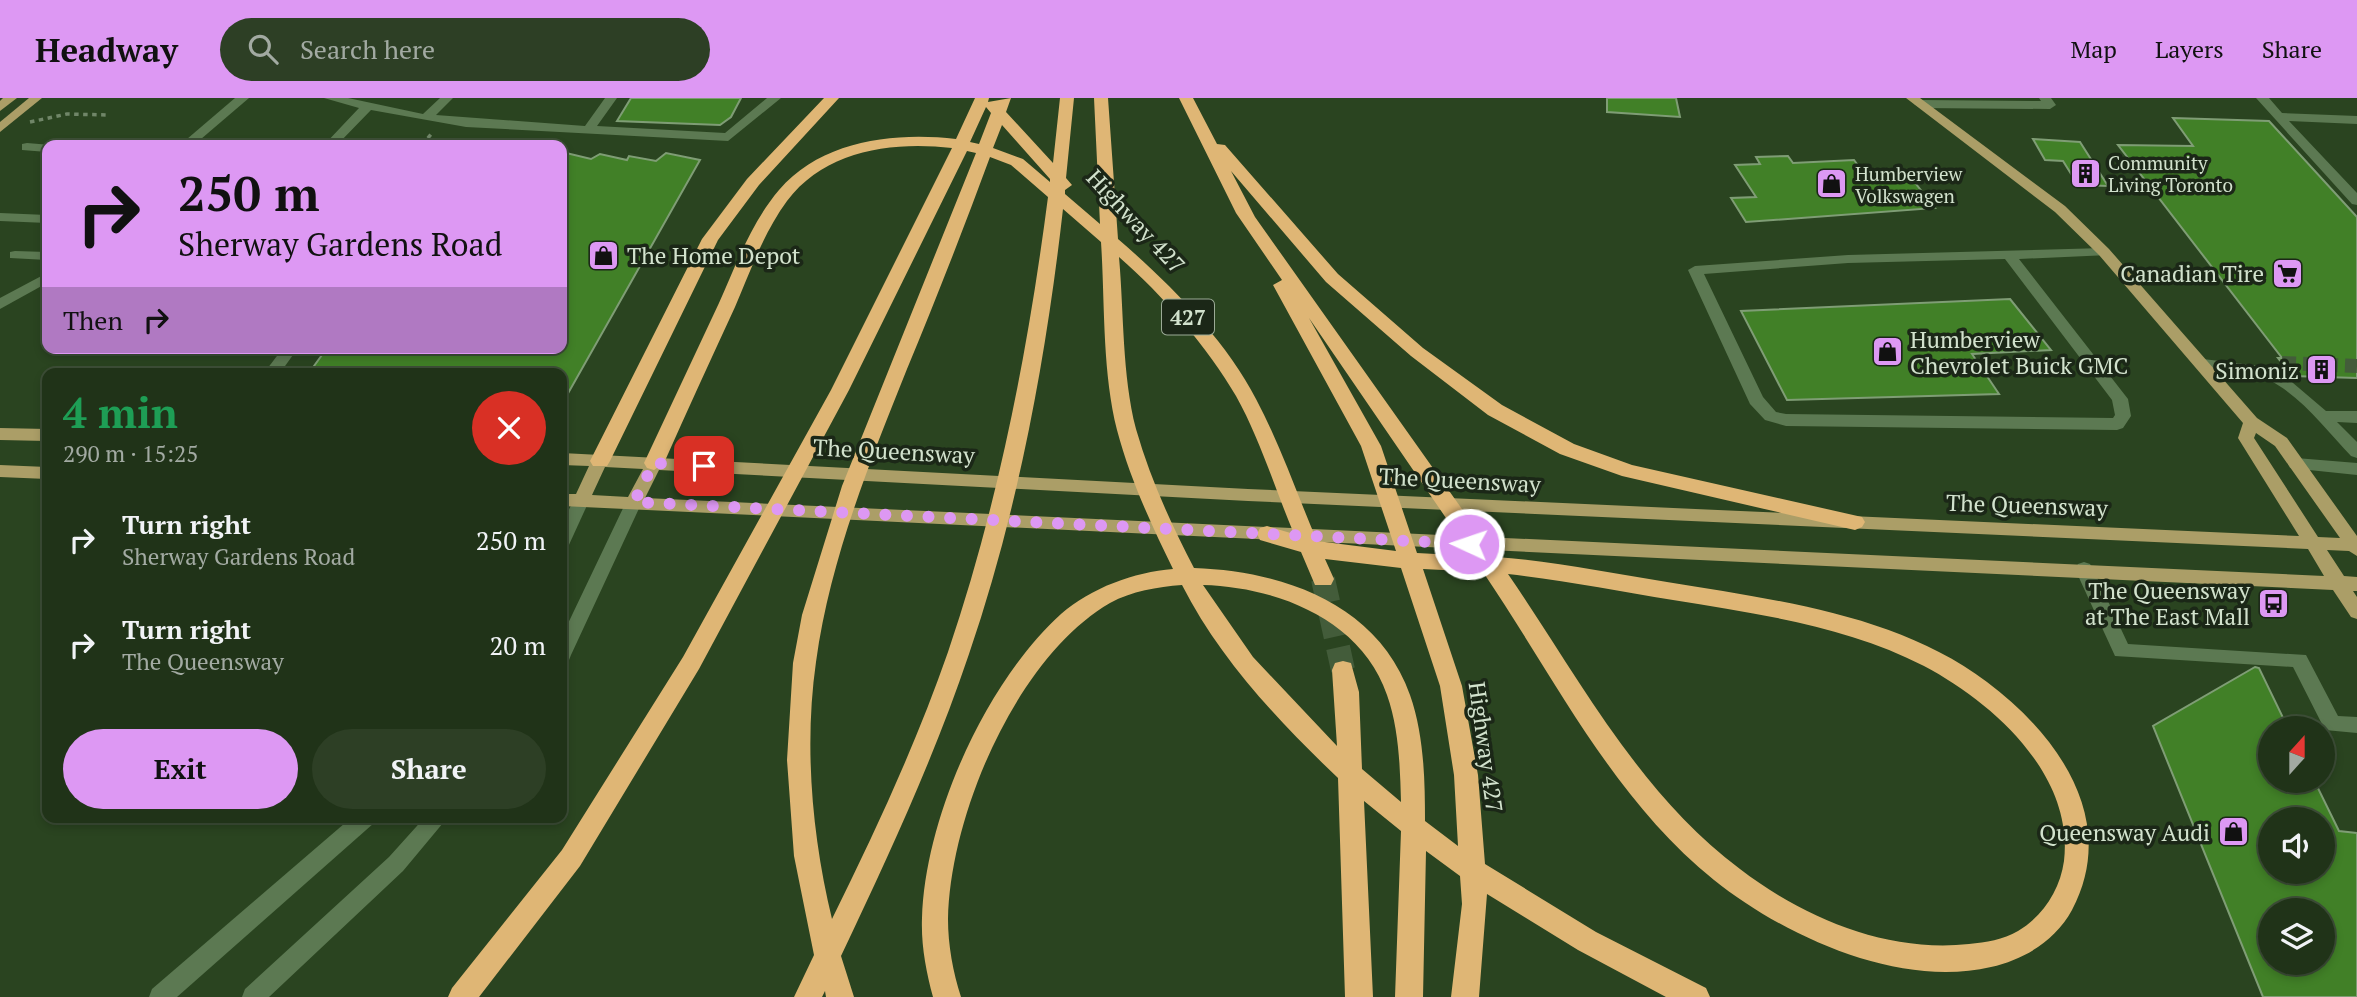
<!DOCTYPE html>
<meta charset="utf-8">
<style>
body{margin:0;font-family:"PT Serif",serif;background:#2d3f25;color:#f1f3f6;height:100vh;display:flex;flex-direction:column;font-size:26px;white-space:nowrap}
*{box-sizing:border-box;margin:0}
p{font-size:23px;color:#a2aaa2}
.icon{flex:none;width:38px;height:38px;fill:none;stroke:currentColor;stroke-width:2;stroke-linecap:round;stroke-linejoin:round}
.map{position:relative;flex:1;overflow:hidden}
.side{position:absolute;left:42px;top:270px;width:525px;height:455px;display:flex;flex-direction:column;background:#203318;border-radius:14px;box-shadow:0 4px 10px #0003,0 0 0 2px #3d4e37}
.side>*{flex:none}
.hud{position:absolute;left:42px;top:42px;width:525px;height:214px;border-radius:14px;box-shadow:0 4px 10px #0003,0 0 0 2px #3d4e37;background:#dd98f3;color:#111;overflow:hidden}
.needle{width:46px;rotate:21deg}
.tools{position:absolute;left:2258px;top:618px;display:grid;gap:14px}
.tools a{display:grid;place-items:center;width:77px;height:77px;border-radius:50%;background:#203318;box-shadow:0 4px 10px #0003,0 0 0 2px #3d4e37;font-size:35px}
.pin{position:absolute;display:grid;place-items:center;width:60px;height:60px;color:#fff;margin:-30px;border-radius:14px;box-shadow:0 4px 10px #0006}
.me{position:absolute;width:77px;margin:-38px;rotate:273deg;stroke-linejoin:round;filter:drop-shadow(0 0 5px #0008)}
.turn{display:flex;align-items:center;gap:24px;height:147px;padding:0 21px;font-size:32px}
.turn .icon{width:91px;height:91px;stroke-width:2.5}
.turn b{display:block;font-size:49px;line-height:60px}
.then{display:flex;align-items:center;height:66px;padding:0 21px;background:#0003;gap:14px;font-size:26px}
.round{display:grid;place-items:center;flex:none;width:74px;height:74px;border-radius:37px;background:#2d3f25}
.summary{display:flex;align-items:center;justify-content:space-between;height:119px;padding:0 21px}
h1{font-size:42px;font-weight:700;line-height:52px;color:#1e9e55}
.cta{display:flex;gap:14px;margin-top:auto;padding:14px 21px}
.cta a{flex:1;height:80px;border-radius:42px;background:#dd98f3;color:#111;font-size:28px;font-weight:700;line-height:80px;text-align:center}
.cta a+a{background:#2d3f25;color:#f1f3f6}
ul{padding:0;list-style:none}
li{display:flex;align-items:center;gap:21px;height:105px;padding:0 21px}
li div{flex:1}
li b{display:block;font-size:26px}
li em{font-style:normal}
header{display:flex;align-items:center;gap:42px;box-sizing:border-box;height:98px;padding:0 35px;background:#dd98f3;color:#111}
header strong{font-size:33px}
nav{display:flex;gap:38px;margin-inline-start:auto;font-size:24px}
.search{width:490px;height:63px;background:#2d3f25;display:flex;align-items:center;gap:18px;box-sizing:border-box;padding:0 24px;border-radius:38px;color:#a2aaa2;font-size:26px}
.map>svg:first-child{display:block}
.building{fill:#418027;stroke:#7f9d75;stroke-width:2;fill-rule:evenodd}
.lines{fill:none;stroke-linecap:round;stroke-linejoin:round}
.minor-tunnel{stroke:#435c3a;stroke-width:14;stroke-dasharray:14 7;stroke-linecap:butt}
.highway-tunnel{stroke:#435c3a;stroke-width:24;stroke-dasharray:24 11;stroke-linecap:butt}
.path{stroke:#708668;stroke-width:3.5;stroke-dasharray:4.5 4.5;stroke-linecap:butt}
.minor{fill:#5c7952;fill-rule:evenodd}
.major{fill:#ab9e67;fill-rule:evenodd}
.highway{fill:#dfb675;fill-rule:evenodd}
.route{stroke:#dd98f3;stroke-width:12;stroke-dasharray:0 21.6}
.labels{text-anchor:middle;dominant-baseline:central;stroke-width:7;stroke-linejoin:round;paint-order:stroke}
.far-poi-label{font-size:19px;fill:#d2e2cd;stroke:#1b2717;text-anchor:start}
.shield{fill:#1b2717;stroke:#9baa96;stroke-width:2}
.shield-label{font-size:21px;font-weight:bold;fill:#d2e2cd}
.street-label{font-size:23px;fill:#d2e2cd;stroke:#1b2717}
.poi-label{font-size:23px;fill:#d2e2cd;stroke:#1b2717;text-anchor:end}
</style>
<header>
<strong>Headway</strong>
<div class="search"><svg class="icon" aria-label="search" viewBox="0 0 24 24"><circle cx="10" cy="10" r="6"/><path d="M15 15l6 6"/></svg>Search here</div>
<nav><a>Map</a><a>Layers</a><a>Share</a></nav>
</header>
<div class="map">
<svg width="2357" height="899" viewBox="0 0 2357 899">
<rect width="100%" height="100%" fill="#2a4420"/>
<g class="building">
<polygon points="631,0 741,0 731,19 720,27 617,23"/>
<polygon points="1607,0 1676,0 1680,19 1607,14"/>
<polygon points="2173,20 2269,23 2357,119 2357,280 2292,278 2278,260 2282,260 2118,47 2193,48"/>
<polygon points="2033,41 2080,44 2108,88 2078,87 2063,63 2045,62"/>
<polygon points="562,54 591,61 600,56 627,62 629,58 656,63 666,55 700,62 562,306 562,275 309,275 327,250 562,250"/>
<polygon points="1788,58 1793,65 1854,62 1862,73 1904,71 1935,110 1746,124 1731,100 1756,99 1735,67 1760,66 1756,59"/>
<polygon points="2010,201 2051,252 1972,256 1999,296 1787,302 1741,213"/>
<path d="M 2255,569 L 2259,570 L 2288,630 L 2270,630 L 2270,682 L 2314,682 L 2339,733 L 2357,735 L 2357,899 L 2263,899 L 2153,628 ZM 2270,721 L 2322,721 L 2322,774 L 2270,774 ZM 2270,812 L 2322,812 L 2322,864 L 2270,864 Z"/>
</g>
<g class="lines">
<polyline class="minor-tunnel" points="2282,265 2357,268"/>
<polyline class="highway-tunnel" points="1323,481 1343,572"/>
<g class="path">
<polyline points="30,24 67,16 108,17"/>
<polyline points="422,47 433,34"/>
</g>
<g class="minor">
<polygon points="235,0 249,0 194,47 180,47"/>
<polygon points="324,0 348,0 423,16 440,0 453,0 436,17 585,28 605,0 617,0 597,28 725,35 767,0 781,0 728,43 466,29 371,12 337,47 324,47 359,10"/>
<polygon points="2039,0 2051,0 2056,7 2050,11 1920,10 1914,6 1920,2 2041,3"/>
<polygon points="2256,0 2269,0 2282,15 2357,18 2357,26 2289,23 2357,95 2357,107 2352,106"/>
<polygon points="27,45 51,47 47,47 47,54 22,52 22,46"/>
<polygon points="0,115 47,117 47,125 0,123"/>
<path d="M 2104,150 L 2109,151 L 2109,157 L 2019,161 L 2128,301 L 2131,318 L 2123,330 L 2117,332 L 1786,328 L 1765,322 L 1750,306 L 1688,172 L 1695,168 L 1848,157 ZM 2005,161 L 2112,302 L 2115,317 L 2113,320 L 1786,316 L 1776,314 L 1763,299 L 1704,176 L 1848,165 Z"/>
<polygon points="15,153 47,154 47,162 10,160 10,154"/>
<polygon points="47,175 47,185 0,211 0,200"/>
<polygon points="283,250 298,250 280,275 264,275"/>
<path d="M 2203,261 L 2262,268 L 2286,279 L 2326,313 L 2357,313 L 2357,325 L 2337,324 L 2357,344 L 2357,360 L 2351,358 C 2324,330 2292,285 2252,276 C 2234,271 2215,274 2198,270 L 2195,266 L 2198,262 Z"/>
<polygon points="2296,360 2357,365 2357,377 2290,370 2288,366"/>
<polygon points="581,397 589,403 568,449 562,450 562,426 575,399"/>
<polygon points="634,398 642,404 571,557 569,562 562,564 562,538 626,404"/>
<polygon points="2084,464 2090,466 2093,471 2128,546 2306,557 2338,618 2357,619 2357,635 2325,632 2293,569 2115,558 2075,471 2078,466"/>
<polygon points="352,719 377,719 374,725 177,899 149,899 152,891"/>
<polygon points="425,719 448,719 403,773 269,899 242,899 245,891 389,759"/>
</g>
<g class="major">
<polygon points="3,0 17,0 0,13 0,3"/>
<polygon points="29,0 42,0 0,34 0,24"/>
<path d="M 1906,0 L 1920,0 L 2065,108 L 2109,151 L 2257,320 L 2287,340 L 2357,438 L 2357,458 L 2349,453 L 2327,452 L 2344,478 L 2357,479 L 2357,493 L 2353,493 L 2357,499 L 2357,521 L 2351,519 L 2333,492 L 562,408 L 562,396 L 576,396 L 589,368 L 562,367 L 562,355 L 1248,391 L 2299,438 L 2238,340 L 2243,325 L 2099,157 L 2055,114 ZM 2256,335 L 2275,348 L 2340,440 L 2318,439 L 2254,340 ZM 605,369 L 643,371 L 628,399 L 592,397 ZM 659,372 L 1248,403 L 2308,451 L 2324,478 L 645,400 Z"/>
<polygon points="0,330 47,331 47,343 0,342"/>
<polygon points="0,367 47,369 47,381 0,379"/>
</g>
<g class="highway">
<polygon points="824,0 839,0 759,87 718,142 610,363 607,368 593,368 590,363 702,141 747,81"/>
<path d="M 975,0 L 989,0 L 988,4 L 1011,0 L 1006,14 L 1053,65 L 1060,0 L 1074,0 L 1066,80 L 1072,87 L 1065,92 L 1065,96 L 1100,126 L 1094,0 L 1108,0 L 1118,141 C 1167,183 1226,242 1256,301 C 1280,346 1297,396 1317,443 L 1396,453 L 1361,348 L 1273,187 L 1282,182 L 1236,115 L 1179,0 L 1193,0 L 1217,46 L 1225,47 L 1338,176 L 1423,250 L 1502,307 L 1574,346 L 1632,367 L 1862,419 L 1865,424 L 1862,429 L 1855,432 L 1622,378 L 1560,356 L 1488,317 L 1411,258 L 1326,184 L 1231,73 L 1255,119 L 1496,459 C 1553,463 1610,475 1667,484 C 1775,502 1897,516 1987,584 C 2059,638 2119,723 2072,812 C 2055,843 2025,861 1991,869 C 1899,891 1784,838 1714,782 C 1613,701 1555,580 1483,474 L 1423,471 L 1462,588 L 1478,677 L 1485,766 L 1596,834 L 1706,890 L 1710,899 L 1666,899 L 1578,852 L 1487,796 L 1479,899 L 1451,899 L 1462,806 L 1460,778 L 1426,753 L 1423,899 L 1395,899 L 1401,733 L 1364,703 L 1373,899 L 1345,899 L 1338,680 C 1279,624 1219,560 1182,487 C 1157,489 1132,493 1110,505 C 1017,559 950,716 948,821 C 948,847 953,874 961,899 L 933,899 C 926,873 921,847 922,820 C 925,719 986,584 1061,516 C 1091,490 1134,474 1173,471 C 1151,426 1130,381 1117,332 C 1102,272 1105,205 1101,144 L 1063,111 C 1046,261 1018,413 969,556 C 934,660 888,759 841,858 L 854,899 L 826,899 L 825,893 L 822,899 L 794,899 L 814,857 L 794,758 L 787,662 L 793,565 L 802,517 L 842,388 L 976,55 L 967,53 L 849,292 L 699,571 L 580,768 L 479,899 L 448,899 L 452,890 L 562,752 L 683,559 L 831,292 L 952,50 C 893,43 825,52 787,103 C 764,134 750,174 735,209 C 711,261 687,313 664,365 L 654,372 L 647,370 L 644,365 C 669,312 694,258 719,205 C 736,167 751,125 779,92 C 822,42 895,34 956,41 ZM 986,9 L 991,15 L 979,46 L 970,44 ZM 1002,27 L 1050,81 L 1050,84 L 1023,61 L 993,50 ZM 990,59 L 1011,67 L 1048,99 C 1028,253 998,407 948,554 C 916,646 875,734 832,821 C 812,738 804,648 816,564 C 830,462 869,366 907,271 C 936,201 964,130 990,59 ZM 1119,159 C 1162,196 1208,250 1236,298 C 1260,341 1275,391 1294,436 L 1267,428 L 1260,430 L 1257,436 L 1260,442 L 1301,454 L 1315,487 L 1331,487 L 1334,481 L 1325,461 L 1401,470 L 1440,588 L 1454,677 L 1458,748 L 1425,723 C 1425,681 1424,637 1410,597 C 1378,506 1283,473 1194,470 C 1171,426 1150,380 1136,331 C 1122,276 1124,216 1119,159 ZM 1309,220 L 1472,458 L 1417,455 L 1381,348 ZM 1508,476 C 1563,482 1618,493 1673,502 C 1758,516 1847,528 1924,568 C 1994,605 2074,677 2064,763 C 2060,792 2043,818 2018,833 C 2003,842 1986,844 1969,846 C 1887,855 1804,820 1740,771 C 1638,695 1579,579 1508,476 ZM 1203,487 C 1276,489 1361,521 1387,597 C 1399,631 1400,668 1401,704 L 1362,671 L 1359,594 L 1351,565 L 1343,563 L 1335,565 L 1332,572 L 1337,648 L 1253,559 Z"/>
</g>
</g>
<g class="lines">
<polyline class="route" points="704,368 654,365 634,404 1469,446"/>
</g>
<defs>
<symbol id="building-square" viewBox="-11 -11 22 22"><rect x="-9" y="-9" width="18" height="18" rx="4" fill="#dd98f3" stroke="#1b2717"/><path d="M-4-6H4V6H1V3H-1V6H-4ZM-2.5-4.3h1.7v1.8h-1.7ZM.8-4.3h1.7v1.8H.8ZM-2.5-1h1.7V.8h-1.7ZM.8-1h1.7V.8H.8Z" fill="#111"/></symbol>
<symbol id="shop-square" viewBox="-11 -11 22 22"><rect x="-9" y="-9" width="18" height="18" rx="4" fill="#dd98f3" stroke="#1b2717"/><path d="M-5-2.5h2.3a2.7 3.5 0 0 1 5.4 0H5L5.5 6h-11ZM-1.5-2.5h3a1.5 2.3 0 0 0-3 0Z" fill="#111"/></symbol>
<symbol id="supermarket-square" viewBox="-11 -11 22 22"><rect x="-9" y="-9" width="18" height="18" rx="4" fill="#dd98f3" stroke="#1b2717"/><path d="M-6-5.5h2.5l.6 2H6L4.5 2H-2.5L-4.4-4H-6ZM-1.5 3.2a1.3 1.3 0 1 0 .1 0ZM3 3.2a1.3 1.3 0 1 0 .1 0Z" fill="#111"/></symbol>
<symbol id="bus-square" viewBox="-11 -11 22 22"><rect x="-9" y="-9" width="18" height="18" rx="4" fill="#dd98f3" stroke="#1b2717"/><path d="M-5-6H5V4H4V6H2V4H-2V6H-4V4H-5ZM-3.5-4V0h7V-4ZM-3.5 1.2v1.5H-2V1.2ZM2 1.2v1.5H3.5V1.2Z" fill="#111"/></symbol>
</defs>
<g fill-rule="evenodd">
<use href="#building-square" x="2068" y="58" width="35" height="35"/>
<use href="#shop-square" x="1814" y="68" width="35" height="35"/>
<use href="#shop-square" x="586" y="140" width="35" height="35"/>
<use href="#supermarket-square" x="2270" y="158" width="35" height="35"/>
<use href="#shop-square" x="1870" y="236" width="35" height="35"/>
<use href="#building-square" x="2304" y="254" width="35" height="35"/>
<use href="#bus-square" x="2256" y="488" width="35" height="35"/>
<use href="#shop-square" x="2216" y="716" width="35" height="35"/>
</g>
<g class="labels">
<g class="far-poi-label">
<text x="2108" y="64">Community<tspan x="2108" dy="22">Living Toronto</tspan></text>
<text x="1855" y="75">Humberview<tspan x="1855" dy="22">Volkswagen</tspan></text>
</g>
<rect class="shield" x="1162" y="201.5" width="52" height="35" rx="5"/>
<g class="shield-label">
<text x="1188" y="219">427</text>
</g>
<g class="street-label">
<text transform="translate(1136 123) rotate(47)">Highway 427</text>
<text transform="translate(894 353) rotate(3)">The Queensway</text>
<text transform="translate(1460 382) rotate(3)">The Queensway</text>
<text transform="translate(2027 407) rotate(2)">The Queensway</text>
<text transform="translate(1486 649) rotate(82)">Highway 427</text>
</g>
<g class="poi-label">
<text x="627" y="157" text-anchor="start">The Home Depot</text>
<text x="2264" y="175">Canadian Tire</text>
<text x="1910" y="241" text-anchor="start">Humberview<tspan x="1910" dy="26">Chevrolet Buick GMC</tspan></text>
<text x="2299" y="272">Simoniz</text>
<text x="2250" y="492">The Queensway<tspan x="2250" dy="26">at The East Mall</tspan></text>
<text x="2210" y="734">Queensway Audi</text>
</g>
</g>
</svg>
<div class="tools">
<a><svg class="needle" viewBox="-14 -14 28 28"><path d="M0-13l5 13h-10z" fill="#e53935"/><path d="M0 13l5-13h-10z" fill="#a2aaa2"/></svg></a>
<a><svg class="icon" aria-label="sound" viewBox="0 0 24 24"><path d="M4 9h4l5-4v14l-5-4H4zM17 9q2 3 0 6"/></svg></a>
<a><svg class="icon" aria-label="layers" viewBox="0 0 24 24"><path d="M12 4l9 5-9 5-9-5zM3 14l9 5 9-5"/></svg></a>
</div>
<div class="pin" style="left:704px;top:368px;background:#d93025"><svg class="icon" aria-label="arrive" viewBox="0 0 24 24"><path d="M6 21V4h12l-3 4 3 4H6"/></svg></div>
<svg class="me" style="left:1469px;top:446px" viewBox="-20 -20 40 40"><circle r="17" fill="#dd98f3" stroke="#fff" stroke-width="3"/><path d="M0-11L8 9 0 5-8 9z" fill="#fff"/></svg>
<div class="hud">
<div class="turn"><svg class="icon" aria-label="right" viewBox="0 0 24 24"><path d="M7 20v-9h11M14 6l5 5-5 5"/></svg><div><b>250 m</b>Sherway Gardens Road</div></div>
<div class="then">Then<svg class="icon" aria-label="right" viewBox="0 0 24 24"><path d="M7 20v-9h11M14 6l5 5-5 5"/></svg></div>
</div>
<section class="side">
<div class="summary"><div><h1>4 min</h1><p>290 m · 15:25</p></div><a class="round" style="background:#d93025;color:#fff"><svg class="icon" aria-label="close" viewBox="0 0 24 24"><path d="M6 6l12 12M18 6L6 18"/></svg></a></div>
<ul>
<li><svg class="icon" aria-label="right" viewBox="0 0 24 24"><path d="M7 20v-9h11M14 6l5 5-5 5"/></svg><div><b>Turn right</b><p>Sherway Gardens Road</p></div><em>250 m</em></li>
<li><svg class="icon" aria-label="right" viewBox="0 0 24 24"><path d="M7 20v-9h11M14 6l5 5-5 5"/></svg><div><b>Turn right</b><p>The Queensway</p></div><em>20 m</em></li>
</ul>
<div class="cta"><a>Exit</a><a>Share</a></div>
</section>
</div>
